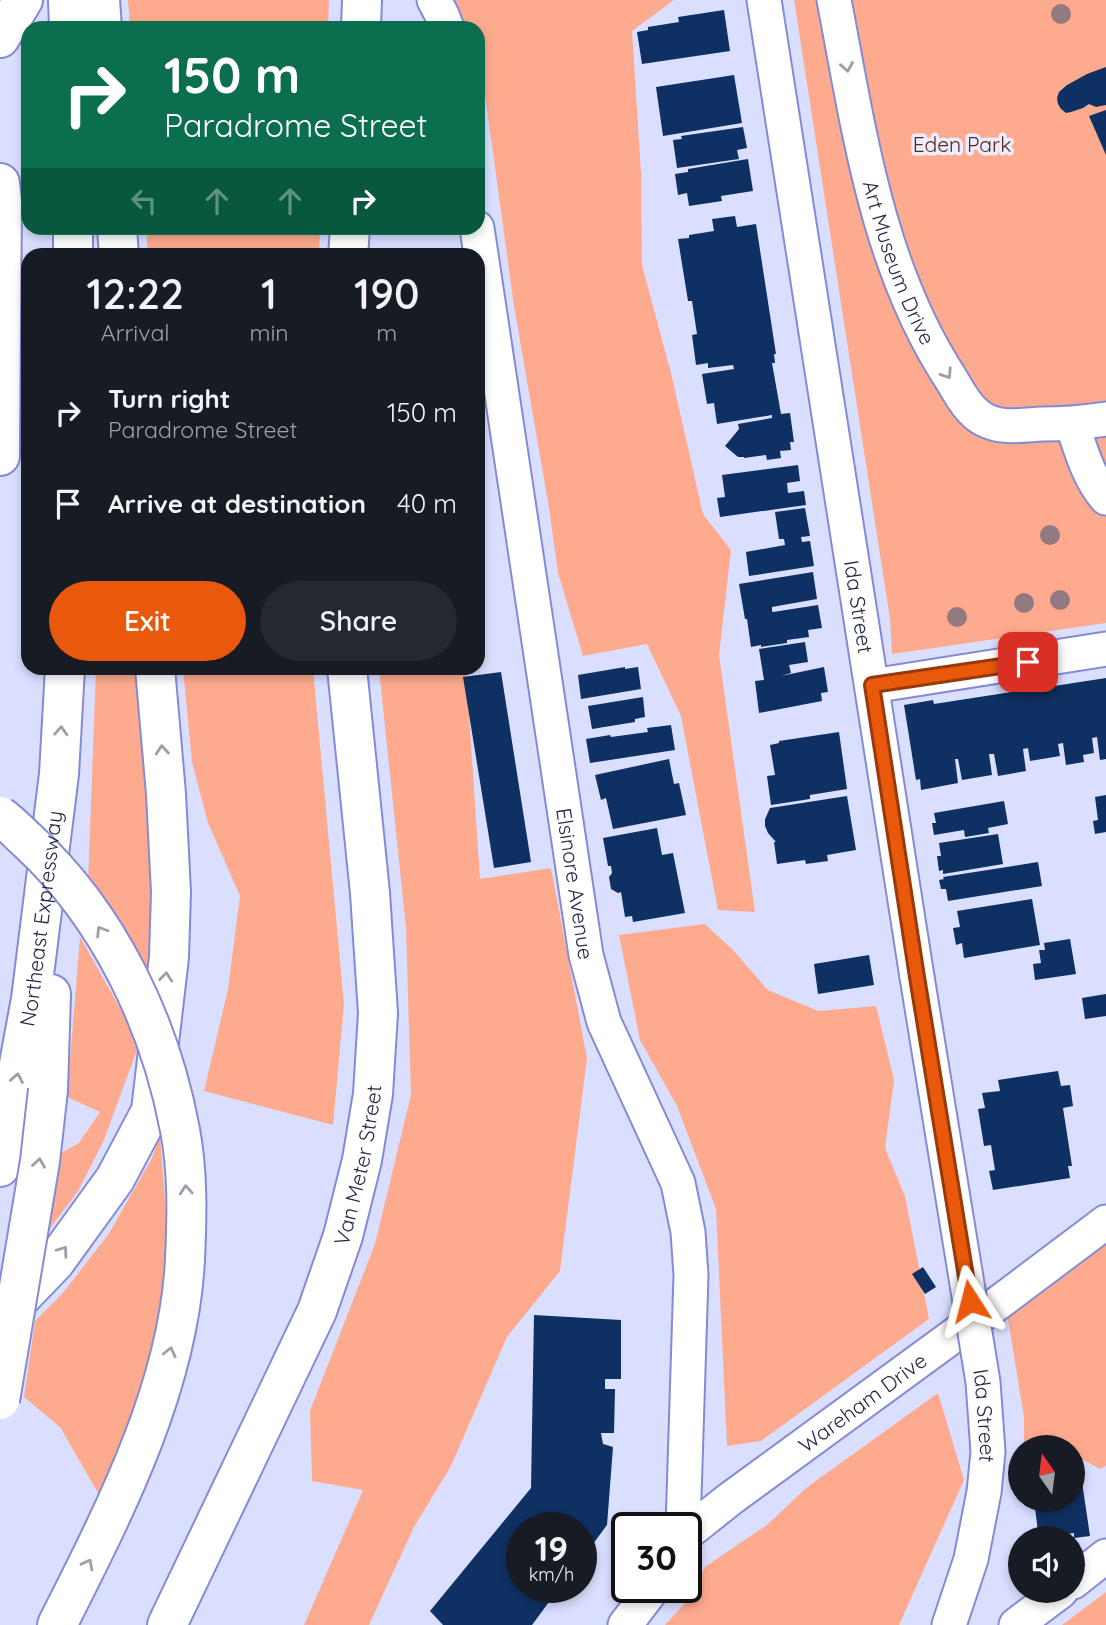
<!DOCTYPE html>
<style>
body{margin:0;font-family:Quicksand,sans-serif;background:#242831;color:#f1f3f6;height:100vh;display:flex;flex-direction:column;font-size:26px;white-space:nowrap}
*{box-sizing:border-box;margin:0}
p{font-size:23px;color:#9ea1a6}
.icon{flex:none;width:38px;height:38px;fill:none;stroke:currentColor;stroke-width:2;stroke-linecap:round;stroke-linejoin:round}
.map{position:relative;flex:1;overflow:hidden}
.panel{position:absolute;left:21px;top:248px;width:464px;height:427px;display:flex;flex-direction:column;background:#171b24;border-radius:21px;box-shadow:0 4px 10px #0003}
.panel>*{flex:none}
.banner{position:absolute;left:21px;top:21px;width:464px;height:214px;border-radius:21px;box-shadow:0 4px 10px #0003;background:#0b6e4f;color:#fff;overflow:hidden}
.needle{width:46px;rotate:346deg}
.buttons{position:absolute;left:1008px;top:1435px;display:grid;gap:14px}
.buttons a{display:grid;place-items:center;width:77px;height:77px;border-radius:50%;background:#171b24;box-shadow:0 4px 10px #0003;font-size:35px}
.speed{position:absolute;left:506px;top:1512px;display:flex;gap:14px;font-size:35px;font-weight:700;text-align:center}
.speed>*{display:grid;place-content:center;width:91px;height:91px;border-radius:50%;background:#171b24;box-shadow:0 4px 10px #0003;line-height:1}
.speed small{font-size:18px;font-weight:400}
.speed .limit{border:4px solid #111;border-radius:10px;background:#fff;color:#111}
.pin{position:absolute;display:grid;place-items:center;width:60px;height:60px;color:#fff;margin:-30px;border-radius:14px;box-shadow:0 4px 10px #0006}
.me{position:absolute;width:77px;margin:-38px;rotate:351deg;stroke-linejoin:round;filter:drop-shadow(0 0 5px #0008)}
.turn{display:flex;align-items:center;gap:24px;height:147px;padding:0 28px;font-size:32px}
.turn .icon{width:91px;height:91px;stroke-width:2.5}
.turn b{display:block;font-size:49px;line-height:60px}
.lanes{display:flex;align-items:center;height:66px;padding:0 28px;background:#0003;justify-content:center;gap:35px;direction:ltr}
.lanes .off{opacity:.35}
.eta{display:flex;justify-content:space-evenly;align-items:center;height:119px;text-align:center}
.eta b{font-size:42px;font-weight:600;line-height:49px}
.primary-button{display:flex;gap:14px;margin-top:auto;padding:14px 28px}
.primary-button a{flex:1;height:80px;border-radius:42px;background:#ea580c;color:#fff;font-size:28px;font-weight:600;line-height:80px;text-align:center}
.primary-button a+a{background:#242831;color:#f1f3f6}
ul{padding:0;list-style:none}
li{display:flex;align-items:center;gap:21px;height:91px;padding:0 28px}
li div{flex:1}
li b{display:block;font-size:26px}
li em{font-style:normal}
.map>svg:first-child{display:block}
.green{fill:#feaa8f}
.building{fill:#0f3062}
.lines{fill:none;stroke-linecap:round;stroke-linejoin:round}
.minor-casing{stroke:#848bd5;stroke-width:37}
.tertiary-casing{stroke:#848bd5;stroke-width:42}
.primary-casing{stroke:#848bd5;stroke-width:42}
.motorway-casing{stroke:#848bd5;stroke-width:42}
.minor{stroke:#fff;stroke-width:33}
.tertiary{stroke:#fff;stroke-width:38}
.primary{stroke:#fff;stroke-width:38}
.motorway{stroke:#fff;stroke-width:38}
.minor-bridge-casing{stroke:#848bd5;stroke-width:37;stroke-linecap:butt}
.motorway-bridge-casing{stroke:#848bd5;stroke-width:42;stroke-linecap:butt}
.minor-bridge{stroke:#fff;stroke-width:33}
.motorway-bridge{stroke:#fff;stroke-width:38}
.tree{fill:#927a80}
.oneway{stroke:#9d9eac}
.route-casing{stroke:#983908;stroke-width:18}
.route{stroke:#ea580c;stroke-width:12}
.labels{text-anchor:middle;dominant-baseline:central;stroke-width:7;stroke-linejoin:round;paint-order:stroke}
.park-label{font-size:21px;fill:#582718;stroke:#ebedfe}
.street-label{font-size:21px;fill:#252846;stroke:#ebedfe}
</style>
<div class="map">
<svg width="1106" height="1625" viewBox="0 0 1106 1625">
<rect width="100%" height="100%" fill="#dadfff"/>
<g class="green">
<polygon points="128,0 329,0 328,28 130,28"/>
<polygon points="434,0 674,0 632,31 641,173 642,265 671,373 703,514 731,550 719,655 755,912 718,910 681,716 647,644 583,656 558,573 549,508 514,306 478,44 478,28 447,28"/>
<polygon points="794,0 1106,0 1106,623 892,654 890,619"/>
<polygon points="146,228 320,228 319,255 148,255"/>
<polygon points="96,669 138,669 154,907 150,979 88,883"/>
<polygon points="183,669 313,669 344,1004 333,1125 204,1091 228,989 240,896 208,823 192,762"/>
<polygon points="379,669 466,669 480,879 551,868 587,1058 560,1271 507,1337 451,1466 414,1527 369,1625 304,1625 363,1490 312,1481 310,1411 375,1244 411,1095 406,928"/>
<polygon points="705,924 732,949 768,990 818,1011 876,1006 894,1080 885,1148 905,1196 929,1319 761,1441 727,1446 716,1209 677,1106 640,1040 619,935"/>
<polygon points="80,937 124,1015 137,1050 104,1140 78,1191 48,1231 59,1154 79,1143 100,1112 67,1097"/>
<polygon points="160,1137 165,1200 167,1266 165,1312 147,1376 114,1462 98,1493 60,1427 24,1397 35,1321 62,1294 108,1235 151,1160"/>
<polygon points="1106,1237 1106,1466 1100,1469 1073,1454 1073,1447 1060,1447 1052,1443 1047,1447 1024,1447 1024,1417 1006,1307"/>
<polygon points="938,1393 964,1480 899,1625 665,1625 685,1603 706,1566 767,1525 806,1488"/>
<polygon points="1106,1592 1106,1625 1062,1625"/>
</g>
<g class="building">
<polygon points="724,10 730,51 642,64 637,32 648,30 648,27 679,22 678,17"/>
<polygon points="1106,67 1106,105 1096,107 1089,104 1083,108 1071,112 1066,113 1061,109 1058,104 1057,98 1059,92 1067,85 1087,74"/>
<polygon points="734,75 742,123 663,136 656,87"/>
<polygon points="1106,110 1106,155 1089,116"/>
<polygon points="743,127 747,148 737,150 739,159 677,168 673,140 682,139 681,136"/>
<polygon points="748,159 753,191 721,196 722,201 689,206 687,193 678,195 675,174 688,172 688,169"/>
<polygon points="735,216 737,227 756,224 776,354 774,354 775,363 772,363 781,414 790,413 794,442 790,442 791,450 780,451 781,458 767,460 766,455 744,458 744,457 738,457 725,446 739,429 738,424 772,418 772,415 717,424 714,403 707,404 702,374 734,369 733,365 708,368 708,363 696,365 692,335 697,334 692,301 688,301 678,239 689,238 689,235 714,231 712,219"/>
<polygon points="798,465 800,481 787,483 788,493 804,491 806,505 720,517 717,498 725,497 722,475"/>
<polygon points="805,508 810,536 801,537 802,542 810,541 814,566 749,576 746,552 785,545 784,539 779,539 775,512"/>
<polygon points="813,572 817,599 772,607 772,611 773,612 818,605 822,628 808,630 809,637 787,640 787,643 761,647 761,645 751,647 747,619 745,619 739,584"/>
<polygon points="805,642 808,662 789,665 791,673 781,676 824,667 828,692 821,693 822,701 759,713 755,681 764,680 759,649"/>
<polygon points="625,667 625,669 638,667 641,689 581,699 578,675"/>
<polygon points="501,672 531,862 494,868 463,677"/>
<polygon points="1106,678 1106,759 1100,760 1097,737 1092,738 1094,753 1083,755 1084,762 1066,765 1063,743 1058,744 1060,756 1030,761 1028,748 1023,749 1026,771 998,776 994,754 989,754 992,775 962,780 958,759 955,759 958,783 921,790 920,779 916,780 904,705 933,700 934,704 1018,691 1018,686 1034,684 1053,681 1054,686"/>
<polygon points="643,697 645,717 635,719 635,722 592,729 588,706"/>
<polygon points="671,725 675,750 590,763 586,739 610,735 611,737 648,732 647,728"/>
<polygon points="839,732 847,789 810,795 810,799 771,805 767,776 775,775 770,745 779,743 779,741"/>
<polygon points="669,759 674,784 679,783 686,815 613,829 606,798 601,800 595,775"/>
<polygon points="1106,795 1106,832 1095,834 1093,821 1098,820 1095,797"/>
<polygon points="847,796 856,850 827,855 828,861 806,864 805,860 777,864 774,842 776,842 768,833 765,826 765,819 770,808"/>
<polygon points="1004,801 1008,824 988,828 989,833 965,837 964,830 934,835 932,823 936,823 934,813"/>
<polygon points="657,828 662,855 673,853 685,913 633,922 632,916 625,917 621,892 618,893 611,889 609,877 612,873 611,866 608,866 603,838"/>
<polygon points="998,834 1003,864 943,874 943,870 939,871 937,856 941,856 939,843"/>
<polygon points="1038,862 1042,886 948,901 946,889 941,889 939,880 944,879 943,877"/>
<polygon points="1032,899 1040,945 964,958 962,943 956,945 953,928 960,927 957,911"/>
<polygon points="1070,939 1076,974 1035,980 1033,964 1041,963 1039,950 1045,950 1044,943"/>
<polygon points="869,955 874,985 818,994 814,964"/>
<polygon points="1106,994 1106,1016 1085,1019 1082,998"/>
<polygon points="1058,1071 1061,1086 1070,1085 1073,1106 1063,1108 1072,1166 1068,1166 1070,1178 993,1190 989,1171 995,1170 991,1145 984,1146 978,1109 985,1108 982,1093 1000,1091 998,1080"/>
<polygon points="923,1267 936,1287 925,1294 912,1274"/>
<polygon points="534,1315 621,1320 621,1379 605,1379 605,1389 615,1389 614,1433 601,1433 603,1444 613,1447 607,1525 581,1560 581,1528 522,1528 522,1587 560,1587 532,1625 443,1625 430,1611 531,1488"/>
<polygon points="1073,1471 1075,1471 1075,1476 1081,1475 1090,1536 1074,1538 1074,1533 1061,1535 1061,1538 1028,1538 1027,1534 1038,1532 1034,1500 1073,1500"/>
</g>
<g class="lines">
<defs>
<g id="minor">
<polyline points="434,0 442,15 447,28"/>
<path id="s1" d="M 764,0 L 917,977"/>
<path id="s2" d="M 834,0 C 859,130 877,266 951,379 C 960,394 969,412 985,420 C 1002,429 1023,425 1042,424 C 1064,424 1085,422 1106,419"/>
<path id="s3" d="M 477,228 L 586,955 L 604,1022 L 678,1183 L 688,1232 L 691,1275 L 683,1528"/>
<path d="M 1072,424 C 1081,450 1088,477 1106,498"/>
<polyline points="872,686 1106,649"/>
<path id="s4" d="M 686,1534 L 730,1499 L 1005,1298 L 1106,1222"/>
<polyline points="1073,1582 1106,1556"/>
<polyline points="625,1625 654,1587"/>
<polyline points="949,1625 971,1559 984,1492"/>
<polyline points="1016,1625 1061,1591"/>
</g>
<g id="tertiary">
<polyline points="361,28 362,0"/>
<polyline points="348,256 350,228"/>
<path id="s5" d="M 167,1625 L 317,1311 L 343,1236 L 362,1160 L 373,1094 L 378,1013 L 370,893 L 347,668"/>
</g>
<polyline id="primary" points="0,38 23,0"/>
<g id="motorway">
<polyline points="68,0 69,28"/>
<polyline points="100,0 102,28"/>
<polyline points="0,183 2,201 0,456"/>
<polyline points="73,228 73,256"/>
<polyline points="117,228 119,256"/>
<polyline points="48,1090 51,994"/>
<path id="s6" d="M 0,1167 L 31,999 L 59,774 L 65,668"/>
<polyline points="4,1315 55,1262 115,1179 151,1111 169,957 171,892 166,794 155,668"/>
<path d="M 57,1625 C 114,1512 179,1387 185,1259"/>
</g>
</defs>
<use href="#minor" class="minor-casing"/>
<use href="#tertiary" class="tertiary-casing"/>
<use href="#primary" class="primary-casing"/>
<use href="#motorway" class="motorway-casing"/>
<use href="#minor" class="minor"/>
<use href="#tertiary" class="tertiary"/>
<use href="#primary" class="primary"/>
<use href="#motorway" class="motorway"/>
<defs>
<g id="minor-bridge">
<path id="s7" d="M 917,977 L 983,1382 L 988,1452 L 984,1492"/>
</g>
<g id="motorway-bridge">
<path d="M 0,816 C 10,823 19,833 28,841 C 109,916 160,1023 180,1130 C 188,1172 187,1216 185,1259"/>
<polyline points="0,1400 40,1161 48,1090"/>
</g>
</defs>
<use href="#minor-bridge" class="minor-bridge-casing"/>
<use href="#motorway-bridge" class="motorway-bridge-casing"/>
<use href="#minor-bridge" class="minor-bridge"/>
<use href="#motorway-bridge" class="motorway-bridge"/>
</g>
<g class="tree">
<circle cx="1061" cy="14" r="10"/>
<circle cx="1050" cy="535" r="10"/>
<circle cx="1060" cy="600" r="10"/>
<circle cx="1024" cy="603" r="10"/>
<circle cx="957" cy="617" r="10"/>
</g>
<defs><path id="oneway-chevron" d="M-2-3.5L2.5 0L-2 3.5" fill="none" stroke-width="1.6" stroke-linecap="round" stroke-linejoin="round" transform="scale(1.75)"/></defs>
<g class="oneway">
<use href="#oneway-chevron" transform="translate(847 67) rotate(80)"/>
<use href="#oneway-chevron" transform="translate(947 374) rotate(57)"/>
<use href="#oneway-chevron" transform="translate(61 731) rotate(-87)"/>
<use href="#oneway-chevron" transform="translate(162 750) rotate(-95)"/>
<use href="#oneway-chevron" transform="translate(101 931) rotate(-122)"/>
<use href="#oneway-chevron" transform="translate(166 977) rotate(-84)"/>
<use href="#oneway-chevron" transform="translate(17 1078) rotate(-80)"/>
<use href="#oneway-chevron" transform="translate(39 1163) rotate(-82)"/>
<use href="#oneway-chevron" transform="translate(186 1190) rotate(-94)"/>
<use href="#oneway-chevron" transform="translate(63 1251) rotate(-54)"/>
<use href="#oneway-chevron" transform="translate(170 1352) rotate(-77)"/>
<use href="#oneway-chevron" transform="translate(88 1564) rotate(-63)"/>
</g>
<g class="lines">
<defs>
<polyline id="route" points="970,1301 917,977 872,685 1028,662"/>
</defs>
<use href="#route" class="route-casing"/>
<use href="#route" class="route"/>
</g>
<g class="labels">
<g class="park-label">
<text x="962" y="144">Eden Park</text>
</g>
<g class="street-label">
<text stroke="none"><textPath href="#s2" startOffset="271">Art Museum Drive</textPath></text>
<text stroke="none"><textPath href="#s1" startOffset="614">Ida Street</textPath></text>
<text stroke="none"><textPath href="#s3" startOffset="663">Elsinore Avenue</textPath></text>
<text stroke="none"><textPath href="#s6" startOffset="252">Northeast Expressway</textPath></text>
<text stroke="none"><textPath href="#s5" startOffset="500">Van Meter Street</textPath></text>
<text stroke="none"><textPath href="#s4" startOffset="220">Wareham Drive</textPath></text>
<text stroke="none"><textPath href="#s7" startOffset="444">Ida Street</textPath></text>
</g>
</g>
</svg>
<div class="buttons">
<a><svg class="needle" viewBox="-14 -14 28 28"><path d="M0-13l5 13h-10z" fill="#e53935"/><path d="M0 13l5-13h-10z" fill="#9ea1a6"/></svg></a>
<a><svg class="icon" aria-label="sound" viewBox="0 0 24 24"><path d="M4 9h4l5-4v14l-5-4H4zM17 9q2 3 0 6"/></svg></a>
</div>
<div class="speed"><div>19<small>km/h</small></div><div class="limit">30</div></div>
<div class="pin" style="left:1028px;top:662px;background:#d93025"><svg class="icon" aria-label="arrive" viewBox="0 0 24 24"><path d="M6 21V4h12l-3 4 3 4H6"/></svg></div>
<svg class="me" style="left:970px;top:1301px" viewBox="-20 -20 40 40"><path d="M0-17L14 15 0 8-14 15z" fill="#ea580c" stroke="#fff" stroke-width="4"/></svg>
<div class="banner">
<div class="turn"><svg class="icon" aria-label="right" viewBox="0 0 24 24"><path d="M7 20v-9h11M14 6l5 5-5 5"/></svg><div><b>150 m</b>Paradrome Street</div></div>
<div class="lanes"><svg class="icon off" aria-label="left" viewBox="0 0 24 24"><path d="M17 20v-9H6M10 6l-5 5 5 5"/></svg><svg class="icon off" aria-label="ahead" viewBox="0 0 24 24"><path d="M12 20V5M6 11l6-6 6 6"/></svg><svg class="icon off" aria-label="ahead" viewBox="0 0 24 24"><path d="M12 20V5M6 11l6-6 6 6"/></svg><svg class="icon" aria-label="right" viewBox="0 0 24 24"><path d="M7 20v-9h11M14 6l5 5-5 5"/></svg></div>
</div>
<section class="panel">
<div class="eta">
<div><b>12:22</b><p>Arrival</p></div>
<div><b>1</b><p>min</p></div>
<div><b>190</b><p>m</p></div>
</div>
<ul>
<li><svg class="icon" aria-label="right" viewBox="0 0 24 24"><path d="M7 20v-9h11M14 6l5 5-5 5"/></svg><div><b>Turn right</b><p>Paradrome Street</p></div><em>150 m</em></li>
<li><svg class="icon" aria-label="arrive" viewBox="0 0 24 24"><path d="M6 21V4h12l-3 4 3 4H6"/></svg><div><b>Arrive at destination</b></div><em>40 m</em></li>
</ul>
<div class="primary-button"><a>Exit</a><a>Share</a></div>
</section>
</div>
